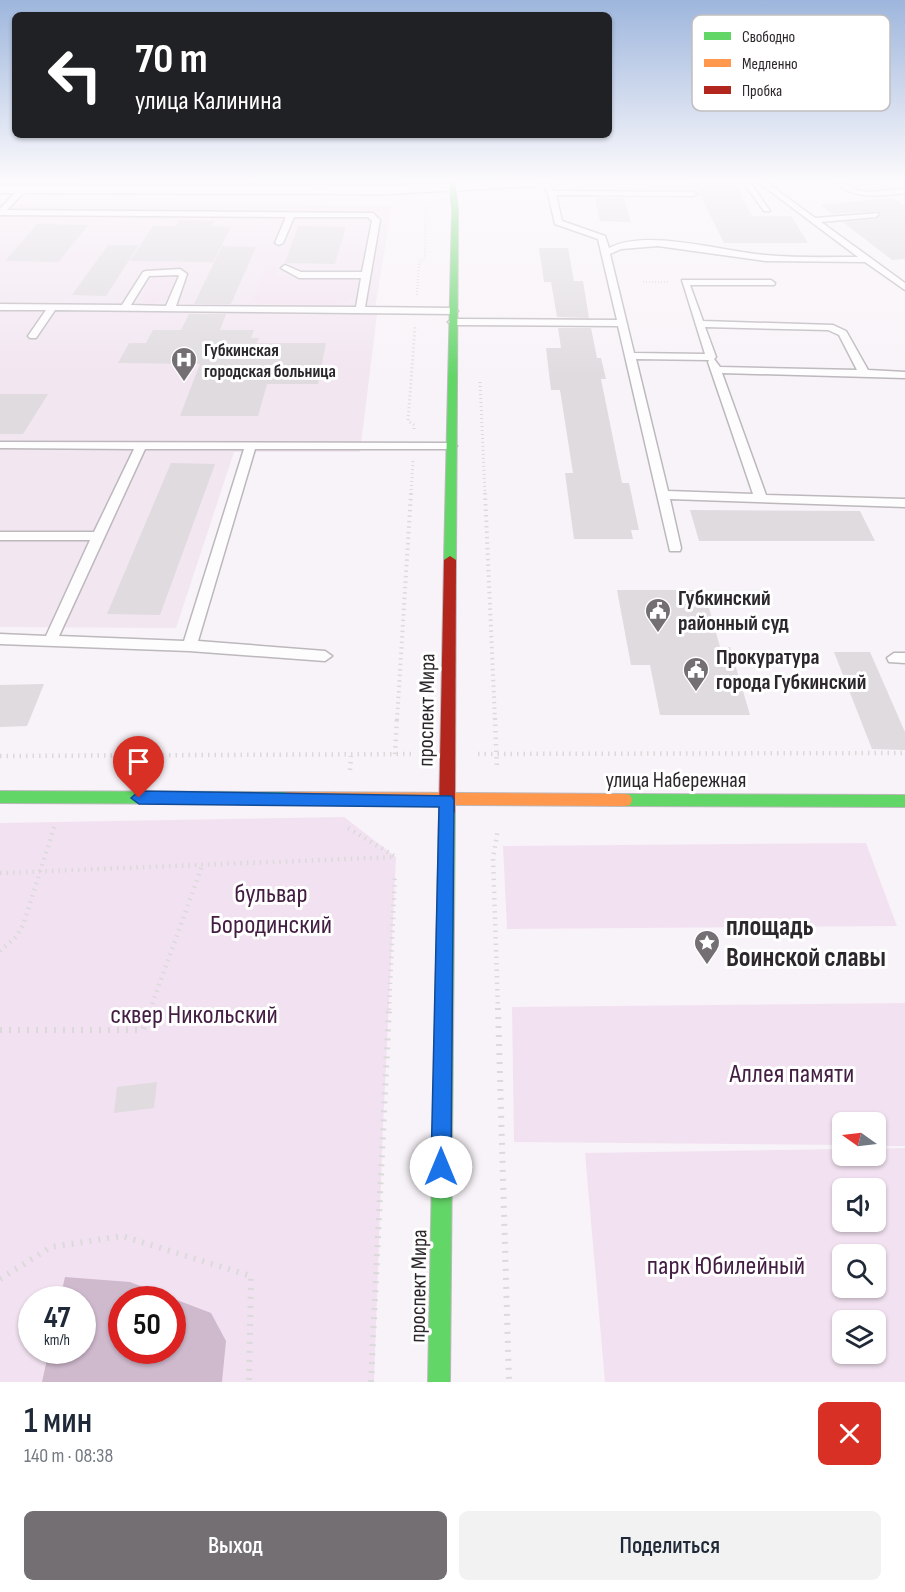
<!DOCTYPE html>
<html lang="ru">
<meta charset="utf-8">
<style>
body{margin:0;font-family:"Sofia Sans Condensed",sans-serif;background:#f2f2f3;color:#1f2937;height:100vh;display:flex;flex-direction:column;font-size:22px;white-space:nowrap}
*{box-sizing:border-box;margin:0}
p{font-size:20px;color:#747a83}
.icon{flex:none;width:33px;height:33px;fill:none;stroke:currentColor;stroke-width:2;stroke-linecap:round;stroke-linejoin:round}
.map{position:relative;height:1382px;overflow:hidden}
.drawer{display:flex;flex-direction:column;background:#fff;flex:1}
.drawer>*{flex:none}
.guide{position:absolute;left:12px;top:12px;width:600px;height:126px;border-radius:9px;box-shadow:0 2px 4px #0004;background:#202124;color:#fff;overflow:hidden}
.needle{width:39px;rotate:284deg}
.controls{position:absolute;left:832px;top:1112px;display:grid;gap:12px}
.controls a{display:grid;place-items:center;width:54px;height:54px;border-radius:9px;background:#fff;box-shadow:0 2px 4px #0004;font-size:30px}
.speed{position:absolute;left:18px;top:1286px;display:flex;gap:12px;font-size:30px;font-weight:700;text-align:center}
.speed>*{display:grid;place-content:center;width:78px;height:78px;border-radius:50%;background:#fff;box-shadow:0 2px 4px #0004;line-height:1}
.speed small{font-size:15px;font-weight:400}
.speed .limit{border:9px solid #d22;background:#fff;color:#111}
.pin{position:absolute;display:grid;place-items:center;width:51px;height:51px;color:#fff;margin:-62px -26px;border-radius:50% 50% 50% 0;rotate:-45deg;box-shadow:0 0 6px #0007}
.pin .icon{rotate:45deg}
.me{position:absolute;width:66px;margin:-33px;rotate:0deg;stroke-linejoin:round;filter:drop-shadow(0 0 4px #0008)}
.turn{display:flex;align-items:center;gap:21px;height:126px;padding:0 24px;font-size:27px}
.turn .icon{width:78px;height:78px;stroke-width:2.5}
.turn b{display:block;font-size:42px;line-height:51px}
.round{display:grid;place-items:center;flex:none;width:63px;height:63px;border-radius:9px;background:#f2f2f3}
.summary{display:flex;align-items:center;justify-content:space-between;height:102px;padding:0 24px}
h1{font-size:36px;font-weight:600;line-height:45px}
.primary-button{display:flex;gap:12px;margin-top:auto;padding:12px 24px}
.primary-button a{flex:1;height:69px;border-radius:9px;background:#736f73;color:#fff;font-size:24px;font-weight:600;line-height:69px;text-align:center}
.primary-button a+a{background:#f2f2f3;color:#1f2937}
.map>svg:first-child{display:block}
.built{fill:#f2e6f1}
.green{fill:#f2e2f1;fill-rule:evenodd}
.water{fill:#cfb9cd;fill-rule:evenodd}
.building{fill:#dfdbdf}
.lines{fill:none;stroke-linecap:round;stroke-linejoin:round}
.lane-casing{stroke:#bcb8bc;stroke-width:3}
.street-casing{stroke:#bcb8bc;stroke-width:3}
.fast-casing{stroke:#bcb8bc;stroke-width:2}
.slow-casing{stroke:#bcb8bc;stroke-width:2}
.jam-casing{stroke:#bcb8bc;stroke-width:2}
.path-far4{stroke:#dbdadb;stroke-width:2;stroke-dasharray:1 2;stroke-linecap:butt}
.path-far3{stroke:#dbdadb;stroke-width:3;stroke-dasharray:1 3;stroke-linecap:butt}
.path-far2{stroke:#dbdadb;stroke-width:4;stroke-dasharray:1.5 4;stroke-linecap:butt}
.path-far1{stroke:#dbdadb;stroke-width:4.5;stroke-dasharray:1.5 5;stroke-linecap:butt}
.path{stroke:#dbdadb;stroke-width:6;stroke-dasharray:2 7;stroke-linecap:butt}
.lane{fill:#fefdfe;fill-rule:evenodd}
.street{fill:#fefdfe;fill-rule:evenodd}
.fast{fill:#63d668;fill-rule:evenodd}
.slow{fill:#ff974d;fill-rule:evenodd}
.jam{fill:#b3261e;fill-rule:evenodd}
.route{fill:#1a73e8;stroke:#114b97;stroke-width:1.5}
.labels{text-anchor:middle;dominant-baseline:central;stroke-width:6;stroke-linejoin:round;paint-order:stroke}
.far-poi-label{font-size:18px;font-weight:bold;fill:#2c282b;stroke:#fff;text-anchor:start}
.poi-label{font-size:22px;font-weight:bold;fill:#2c282b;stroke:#fff;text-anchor:start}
.street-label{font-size:22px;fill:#2c282b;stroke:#fff}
.near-park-label{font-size:27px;fill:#431d42;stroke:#fff}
.near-poi-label{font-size:27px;font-weight:bold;fill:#2c282b;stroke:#fff;text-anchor:start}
.key{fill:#fff;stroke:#c0bebf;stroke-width:1.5}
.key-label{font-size:16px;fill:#2c282b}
</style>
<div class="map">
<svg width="905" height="1382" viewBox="0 0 905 1382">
<rect width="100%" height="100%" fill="#f8f3f8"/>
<polygon class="built" points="0,204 392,206 374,314 377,314 360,452 234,452 176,628 0,627"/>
<g class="green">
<polygon points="266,266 278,266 276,277 350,278 358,283 355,297 340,305 259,304 253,300"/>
<polygon points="169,275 177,280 166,300 150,305 139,301 151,279"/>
<path d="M 344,817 L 396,857 L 383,1127 L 374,1382 L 0,1382 L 0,823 ZM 32,1299 L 82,1299 L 82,1350 L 32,1350 ZM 122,1299 L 172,1299 L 172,1350 L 122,1350 Z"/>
<polygon points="866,843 897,926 507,929 503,846"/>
<polygon points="905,1003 905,1146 876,1146 876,1122 843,1122 843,1145 514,1142 512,1007"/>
<path d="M 905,1148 L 905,1382 L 605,1382 L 585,1153 L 843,1149 L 843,1155 L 876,1155 L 876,1149 ZM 843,1188 L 876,1188 L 876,1221 L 843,1221 ZM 843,1254 L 876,1254 L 876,1287 L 843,1287 ZM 843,1320 L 876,1320 L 876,1353 L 843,1353 Z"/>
</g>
<path class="water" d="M 65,1277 L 130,1282 L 211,1313 L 226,1341 L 222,1382 L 42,1382 L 49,1350 L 82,1350 L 82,1299 L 60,1299 ZM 122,1299 L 172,1299 L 172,1350 L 122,1350 Z"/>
<g class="building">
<polygon points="694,183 735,183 752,216 791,216 808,243 724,243"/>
<polygon points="595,198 624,198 631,222 600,221"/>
<polygon points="893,198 905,206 905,259 892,260 843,222 876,219 880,211 832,214 820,205"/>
<polygon points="179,220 214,221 211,226 231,227 213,262 130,261 153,226 176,226"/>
<polygon points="37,224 88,225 59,262 5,261"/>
<polygon points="298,226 346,227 335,264 285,263"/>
<polygon points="108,245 139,245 106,296 72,295"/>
<polygon points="222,246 256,247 231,304 194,304"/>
<polygon points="539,248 568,248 574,281 583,281 589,318 557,317 551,282 544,282"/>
<polygon points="189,314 226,314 220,330 254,330 251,338 259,338 257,343 326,343 318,384 267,384 258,416 180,416 200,364 118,363 129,343 146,343 153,330 181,330"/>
<polygon points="558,328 591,328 597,358 601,358 606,379 601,379 622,483 629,483 639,530 631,530 633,539 574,539 565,473 573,473 560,390 551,390 546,348 561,348"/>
<polygon points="0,394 48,394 23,434 0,434"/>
<polygon points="171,463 215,464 160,615 107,614"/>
<polygon points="690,510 860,511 875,541 699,541"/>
<polygon points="617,590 704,590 720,647 730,647 750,715 660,715 650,665 631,665"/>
<polygon points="834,652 870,652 905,732 905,750 872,749"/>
<polygon points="44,684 27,726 0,727 0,685"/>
<polygon points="157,1082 154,1108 114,1113 117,1087"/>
</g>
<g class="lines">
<defs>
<g id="lane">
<path d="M 541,182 L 548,182 L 554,191 L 693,192 L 697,194 L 693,196 L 556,195 L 562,221 L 605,236 L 609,248 C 647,228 723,252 765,255 C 796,258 827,257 858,257 L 758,182 L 766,182 L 815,218 L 879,213 L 876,217 L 821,222 L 905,283 L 905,290 L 865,262 L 765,261 L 658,246 L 621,249 L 610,254 L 634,353 L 705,354 L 682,280 L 771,280 L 775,283 L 774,285 L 690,285 L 703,321 L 833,325 L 846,331 L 868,370 L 905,372 L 905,378 L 722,373 L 766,495 L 905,499 L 905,507 L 670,499 L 681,548 L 680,551 L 670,551 L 618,326 L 453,325 L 448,322 L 453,319 L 617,320 L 598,239 L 555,224 L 548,193 ZM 705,327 L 828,330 L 839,335 L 857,370 L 720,367 L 714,359 L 716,357 ZM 636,359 L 709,360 L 708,362 L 753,494 L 668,491 Z"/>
<polygon points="743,182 750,182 770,211 764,211"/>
<path d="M 834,182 L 842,182 L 856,190 L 869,192 L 905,189 L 905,193 C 879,196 855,200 834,182 Z"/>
<path d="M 20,187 L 27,189 L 7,210 L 373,213 L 380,220 L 365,307 L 453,308 L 458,311 L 453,314 L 55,310 L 36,338 L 30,338 L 28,336 L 46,310 L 0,310 L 0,304 L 122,305 L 143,272 L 146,271 L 180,269 L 187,274 L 176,306 L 356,307 L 361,278 L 299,278 L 281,268 L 285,265 L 301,272 L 362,272 L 372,221 L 368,217 L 294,217 L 283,243 L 279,245 L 275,243 L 286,217 L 0,215 L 0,209 ZM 178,275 L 179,276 L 166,306 L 131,305 L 149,276 Z"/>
<path d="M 0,442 L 451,443 L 457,446 L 451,449 L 255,449 L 198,641 L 325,651 L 332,656 L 325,661 L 189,651 L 0,644 L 0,634 L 46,636 L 90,540 L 0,540 L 0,532 L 94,532 L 134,449 L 0,448 ZM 145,449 L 244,449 L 184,641 L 59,636 Z"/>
<polygon points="894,653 905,653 905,663 889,662 887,658"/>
</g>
<polygon id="street" points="447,182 542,182 535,186 389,194 0,193 0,185 389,186"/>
<g id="fast">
<polygon points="449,182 455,182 458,210 456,560 450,564 444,560 452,210"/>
<polygon points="0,791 287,792 292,794 294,798 292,802 287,804 0,803"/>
<polygon points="625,794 905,795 905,807 625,806 620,805 618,800 620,795"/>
<polygon points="447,805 452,807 455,812 450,1382 428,1382 439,812 442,807"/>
</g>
<polygon id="slow" points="287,792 625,794 630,795 632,800 630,805 625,806 287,804 282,802 280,798 282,794"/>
<polygon id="jam" points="450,556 456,560 455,812 452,817 447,819 442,817 439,812 444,560"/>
</defs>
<use href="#lane" class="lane-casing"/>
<use href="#street" class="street-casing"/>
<use href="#fast" class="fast-casing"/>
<use href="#slow" class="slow-casing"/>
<use href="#jam" class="jam-casing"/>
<g class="path-far4">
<polyline points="643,282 669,282"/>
<polyline points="417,295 419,263 425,257 426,206"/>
</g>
<g class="path-far3">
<polyline points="480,382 485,494"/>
<polyline points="414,429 414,425 408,421 415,327"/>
<polyline points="411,494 413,461"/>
</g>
<g class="path-far2">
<polyline points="485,493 495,720"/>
<polyline points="397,720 411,493"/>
</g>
<g class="path-far1">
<polyline points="495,718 497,770"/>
<polyline points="395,754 397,718"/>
<polyline points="478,754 905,753"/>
<polyline points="0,756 416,754"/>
<polyline points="350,770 351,756"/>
<polyline points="348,828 396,857"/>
<polyline points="0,873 396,857"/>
<polyline points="0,951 16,937 23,925 55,825"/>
<polyline points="150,1010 202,866"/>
<polyline points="389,1010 395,874"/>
<polyline points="498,1010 493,858 498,829"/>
</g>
<g class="path">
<polyline points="498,1008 509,1382"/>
<polyline points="0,1030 143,1030 151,1008"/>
<polyline points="0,1279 51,1247 122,1236 251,1276 249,1382"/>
<polyline points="371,1382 389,1008"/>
</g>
<use href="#lane" class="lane"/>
<use href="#street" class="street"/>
<use href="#fast" class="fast"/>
<use href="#slow" class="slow"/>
<use href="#jam" class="jam"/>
</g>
<linearGradient id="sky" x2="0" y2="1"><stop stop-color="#9eb6dd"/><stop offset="0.48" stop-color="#fcfafc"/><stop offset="1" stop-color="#fcfafc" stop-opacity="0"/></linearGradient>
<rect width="905" height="376" fill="url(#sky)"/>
<polygon class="route" points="139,791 452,796 454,800 451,1167 448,1175 441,1178 434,1175 431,1167 439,807 139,804 131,798"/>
<defs>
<symbol id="hospital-pin" viewBox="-11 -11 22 30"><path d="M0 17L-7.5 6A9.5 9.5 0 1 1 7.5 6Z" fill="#736f73" stroke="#fff"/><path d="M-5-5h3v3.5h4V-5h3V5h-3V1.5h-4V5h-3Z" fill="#fff"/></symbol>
<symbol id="civic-pin" viewBox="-11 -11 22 30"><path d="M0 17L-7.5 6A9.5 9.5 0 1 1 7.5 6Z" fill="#736f73" stroke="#fff"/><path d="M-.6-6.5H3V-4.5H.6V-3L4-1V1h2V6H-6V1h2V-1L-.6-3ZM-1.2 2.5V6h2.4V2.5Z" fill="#fff"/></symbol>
<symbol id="sight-pin" viewBox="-11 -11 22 30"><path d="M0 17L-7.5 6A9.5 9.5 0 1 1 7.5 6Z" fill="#736f73" stroke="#fff"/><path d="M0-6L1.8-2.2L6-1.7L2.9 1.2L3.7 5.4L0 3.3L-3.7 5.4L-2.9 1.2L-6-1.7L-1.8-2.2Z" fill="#fff"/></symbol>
</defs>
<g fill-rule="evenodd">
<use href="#hospital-pin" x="169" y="345" width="30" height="40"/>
<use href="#civic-pin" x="643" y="596" width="30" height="40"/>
<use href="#civic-pin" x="681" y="655" width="30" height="40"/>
<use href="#sight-pin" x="692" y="928" width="30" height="40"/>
</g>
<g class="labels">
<g class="far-poi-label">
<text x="204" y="350">Губкинская<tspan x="204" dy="21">городская больница</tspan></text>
</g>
<g class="poi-label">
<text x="678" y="598">Губкинский<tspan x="678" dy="25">районный суд</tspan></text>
<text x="716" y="657">Прокуратура<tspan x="716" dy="25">города Губкинский</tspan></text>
</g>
<g class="street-label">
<text transform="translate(427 710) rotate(-89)">проспект Мира</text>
<text x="676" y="780">улица Набережная</text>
<text transform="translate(419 1286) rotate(-89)">проспект Мира</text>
</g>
<g class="near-park-label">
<text x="271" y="894">бульвар<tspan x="271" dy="31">Бородинский</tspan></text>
<text x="194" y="1015">сквер Никольский</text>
<text x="792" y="1074">Аллея памяти</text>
<text x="726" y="1266">парк Юбилейный</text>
</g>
<g class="near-poi-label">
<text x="726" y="927">площадь<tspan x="726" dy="31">Воинской славы</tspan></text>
</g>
</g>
<rect x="692" y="15" width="198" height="96" rx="9" class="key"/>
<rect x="704" y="32" width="27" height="8" fill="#63d668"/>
<rect x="704" y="59" width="27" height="8" fill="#ff974d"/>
<rect x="704" y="86" width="27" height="8" fill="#b3261e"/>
<g class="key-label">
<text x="742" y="42">Свободно</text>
<text x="742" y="69">Медленно</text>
<text x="742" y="96">Пробка</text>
</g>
</svg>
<div class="controls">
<a><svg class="needle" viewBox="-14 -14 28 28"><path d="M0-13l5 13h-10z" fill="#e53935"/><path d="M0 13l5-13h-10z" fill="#747a83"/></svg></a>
<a><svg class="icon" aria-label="sound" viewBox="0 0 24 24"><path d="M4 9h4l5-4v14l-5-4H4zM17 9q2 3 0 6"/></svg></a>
<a><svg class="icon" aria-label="search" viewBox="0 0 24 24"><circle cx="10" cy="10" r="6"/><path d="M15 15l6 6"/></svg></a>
<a><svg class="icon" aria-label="layers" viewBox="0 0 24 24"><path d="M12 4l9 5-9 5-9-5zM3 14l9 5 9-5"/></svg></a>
</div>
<div class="speed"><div>47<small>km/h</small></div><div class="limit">50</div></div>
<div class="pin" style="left:139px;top:798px;background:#d93025"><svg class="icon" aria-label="arrive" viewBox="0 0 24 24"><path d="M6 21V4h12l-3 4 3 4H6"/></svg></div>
<svg class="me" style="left:441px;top:1167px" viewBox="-20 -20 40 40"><circle r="19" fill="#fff"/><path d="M0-13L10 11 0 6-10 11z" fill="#1a73e8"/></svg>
<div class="guide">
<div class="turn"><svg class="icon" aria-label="left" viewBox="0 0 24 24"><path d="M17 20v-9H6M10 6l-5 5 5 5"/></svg><div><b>70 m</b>улица Калинина</div></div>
</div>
</div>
<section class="drawer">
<div class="summary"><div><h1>1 мин</h1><p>140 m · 08:38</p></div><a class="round" style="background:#d93025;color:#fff"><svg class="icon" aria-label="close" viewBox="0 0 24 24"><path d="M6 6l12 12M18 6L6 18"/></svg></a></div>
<div class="primary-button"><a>Выход</a><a>Поделиться</a></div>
</section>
